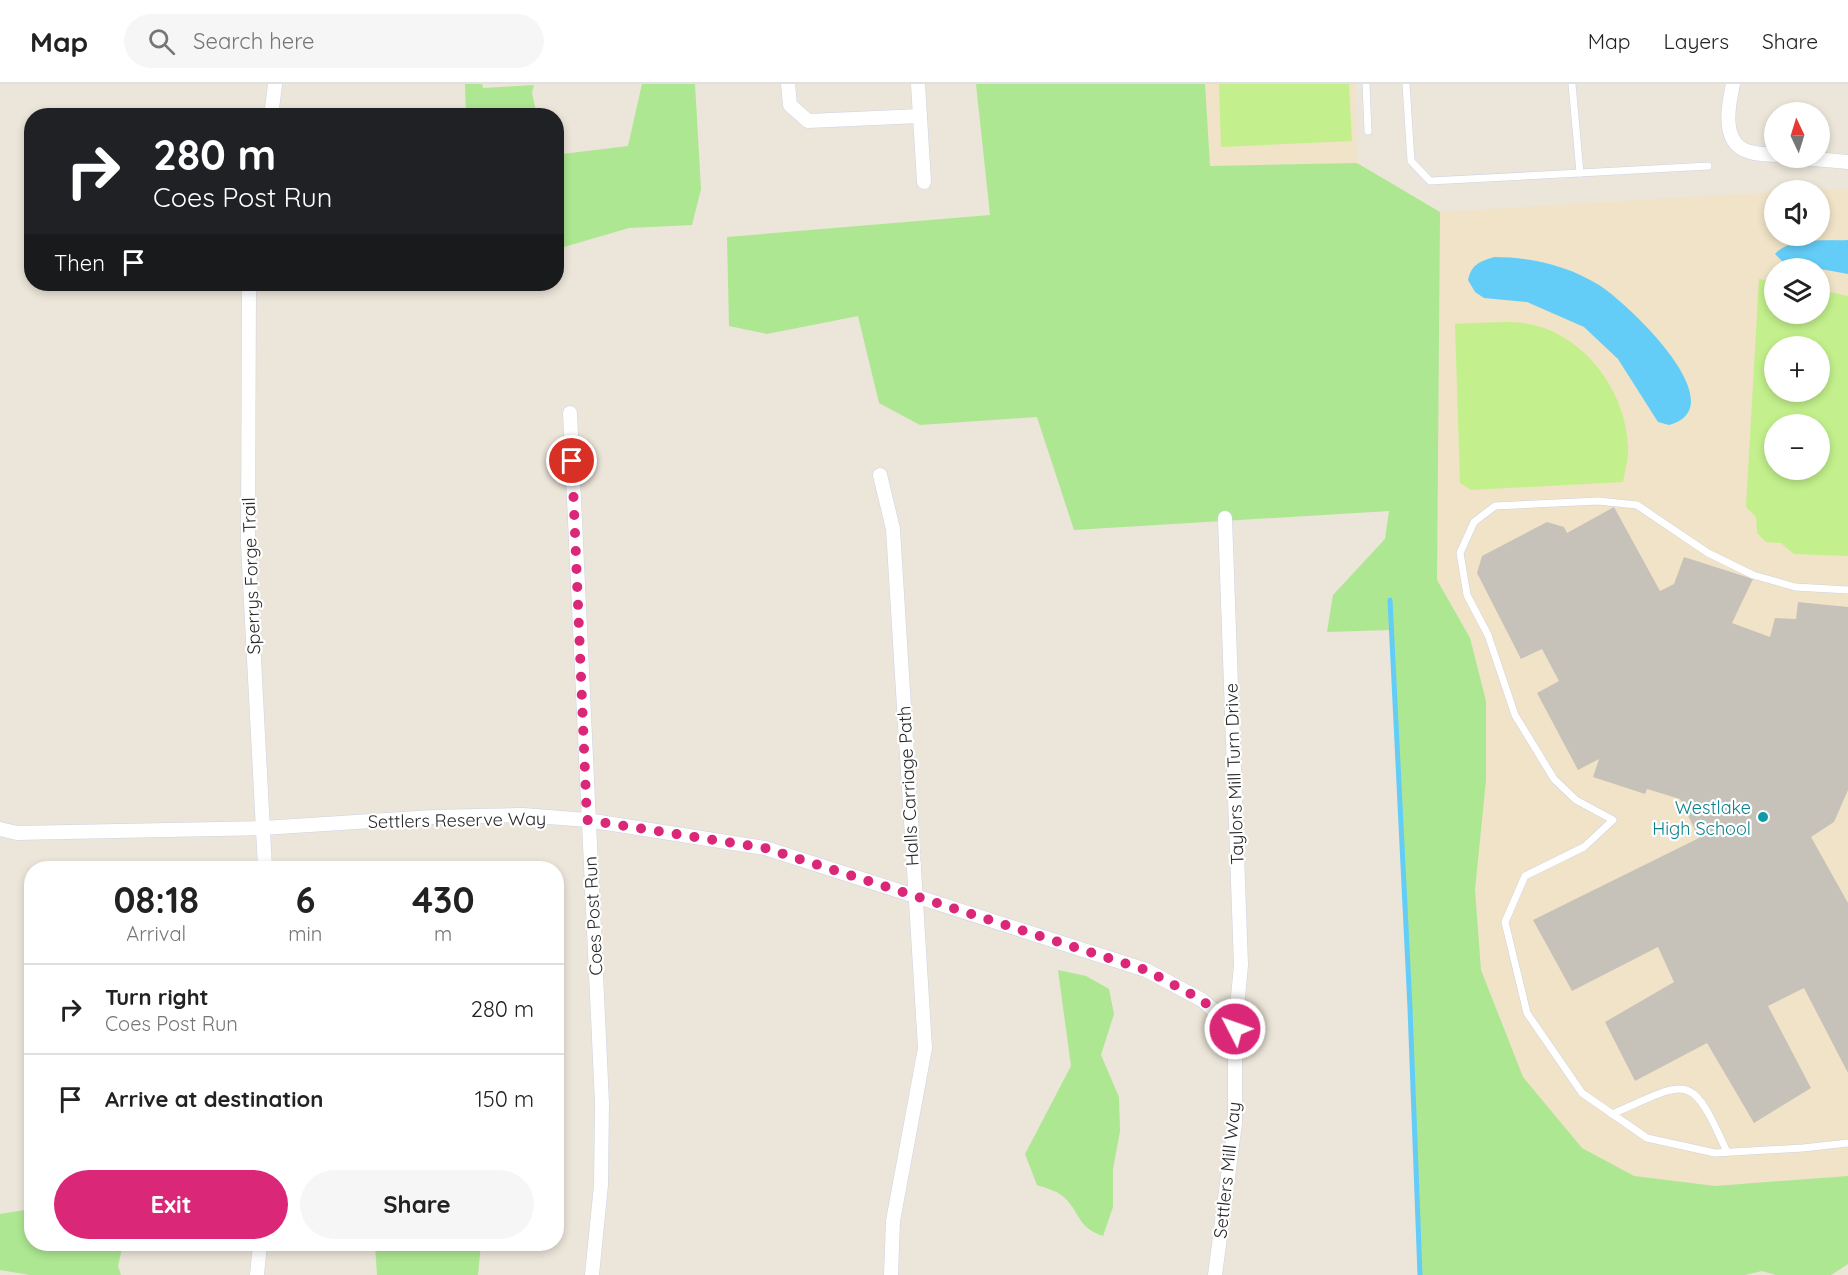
<!DOCTYPE html>
<meta charset="utf-8">
<style>
body{margin:0;font-family:Quicksand,sans-serif;background:#f6f6f6;color:#222;height:100vh;display:flex;flex-direction:column;font-size:22px;white-space:nowrap}
*{box-sizing:border-box;margin:0}
p{font-size:20px;color:#767676}
.icon{flex:none;width:33px;height:33px;fill:none;stroke:currentColor;stroke-width:2;stroke-linecap:round;stroke-linejoin:round}
.map{position:relative;flex:1;overflow:hidden}
.sheet{position:absolute;left:24px;top:777px;width:540px;height:390px;display:flex;flex-direction:column;background:#fff;border-radius:24px;box-shadow:0 3px 9px #0003}
.sheet>*{flex:none}
.top-card{position:absolute;left:24px;top:24px;width:540px;height:183px;border-radius:24px;box-shadow:0 3px 9px #0003;background:#202124;color:#fff;overflow:hidden}
.needle{width:39px;rotate:356deg}
.controls{position:absolute;left:1764px;top:18px;display:grid;gap:12px}
.controls a{display:grid;place-items:center;width:66px;height:66px;border-radius:50%;background:#fff;box-shadow:0 3px 9px #0003;font-size:30px}
.pin{position:absolute;display:grid;place-items:center;width:51px;height:51px;color:#fff;margin:-26px;border:3px solid #fff;border-radius:50%;box-shadow:0 2px 6px #0007}
.me{position:absolute;width:66px;margin:-33px;rotate:311deg;stroke-linejoin:round;filter:drop-shadow(0 0 4px #0008)}
.turn{display:flex;align-items:center;gap:21px;height:126px;padding:0 30px;font-size:27px}
.turn .icon{width:78px;height:78px;stroke-width:2.5}
.turn b{display:block;font-size:42px;line-height:51px}
.then{display:flex;align-items:center;height:57px;padding:0 30px;background:#0003;gap:12px;font-size:22px}
.eta{display:flex;justify-content:space-evenly;align-items:center;height:102px;text-align:center}
.eta b{font-size:36px;font-weight:700;line-height:42px}
.action{display:flex;gap:12px;margin-top:auto;padding:12px 30px}
.action a{flex:1;height:69px;border-radius:36px;background:#db2777;color:#fff;font-size:24px;font-weight:700;line-height:69px;text-align:center}
.action a+a{background:#f6f6f6;color:#222}
ul{padding:0;list-style:none}
li{display:flex;align-items:center;gap:18px;height:90px;padding:0 30px;border-top:2px solid #e0e0e0}
li div{flex:1}
li b{display:block;font-size:22px}
li em{font-style:normal}
header{display:flex;align-items:center;gap:36px;box-sizing:border-box;height:84px;padding:0 30px;background:#fff;border-bottom:2px solid #e0e0e0}
header strong{font-size:28px}
nav{display:flex;gap:33px;margin-inline-start:auto;font-size:21px}
.search{width:420px;height:54px;background:#f6f6f6;display:flex;align-items:center;gap:15px;box-sizing:border-box;padding:0 21px;border-radius:33px;color:#767676;font-size:22px}
.map>svg:first-child{display:block}
.education{fill:#f0e3c7;fill-rule:evenodd}
.green{fill:#ade791}
.pitch{fill:#c3f08c;fill-rule:evenodd}
.water{fill:#64cdf7}
.lines{fill:none;stroke-linecap:round;stroke-linejoin:round}
.stream{stroke:#64cdf7;stroke-width:5}
.building{fill:#c7c2b9}
.service-casing{stroke:#ced2e3;stroke-width:8}
.minor-casing{stroke:#ced2e3;stroke-width:15}
.service{stroke:#fff;stroke-width:7}
.minor{stroke:#fff;stroke-width:14}
.route{stroke:#db2777;stroke-width:10;stroke-dasharray:0 18}
.culture-dot{fill:#0f9aa8;stroke:#fff;stroke-width:2}
.labels{text-anchor:middle;dominant-baseline:central;stroke-width:4.5;stroke-linejoin:round;paint-order:stroke}
.street-label{font-size:18px;fill:#292929;stroke:#fff}
.culture-label{font-size:18px;fill:#0d838f;stroke:#fff;text-anchor:end}
</style>
<header>
<strong>Map</strong>
<div class="search"><svg class="icon" aria-label="search" viewBox="0 0 24 24"><circle cx="10" cy="10" r="6"/><path d="M15 15l6 6"/></svg>Search here</div>
<nav><a>Map</a><a>Layers</a><a>Share</a></nav>
</header>
<div class="map">
<svg width="1848" height="1191" viewBox="0 0 1848 1191">
<rect width="100%" height="100%" fill="#ece5d9"/>
<g class="education">
<polygon points="1205,0 1355,0 1357,79 1209,82"/>
<path d="M 1848,105 L 1848,1092 L 1715,1102 L 1634,1092 L 1582,1064 L 1523,993 L 1481,885 L 1475,806 L 1486,696 L 1486,617 L 1437,496 L 1440,128 L 1774,108 L 1774,152 L 1820,152 L 1820,106 L 1809,106 ZM 1774,184 L 1820,184 L 1820,230 L 1774,230 ZM 1774,262 L 1820,262 L 1820,308 L 1774,308 ZM 1774,340 L 1820,340 L 1820,386 L 1774,386 Z"/>
</g>
<g class="green">
<polygon points="465,0 482,0 483,4 534,1 532,9 537,31 466,31"/>
<polygon points="642,0 695,0 701,105 692,141 629,144 557,165 557,63 562,70 628,62"/>
<polygon points="976,0 1205,0 1210,82 1357,79 1440,128 1437,496 1470,554 1486,617 1486,696 1475,806 1481,886 1523,993 1582,1064 1634,1092 1715,1102 1848,1092 1848,1180 1831,1191 1776,1191 1762,1187 1745,1191 1420,1191 1410,924 1391,546 1327,548 1333,511 1385,455 1389,427 1074,446 1037,333 920,341 879,319 858,232 767,250 729,242 727,153 990,131"/>
<path d="M 1058,886 L 1086,892 L 1109,905 L 1114,930 L 1101,971 L 1119,1013 L 1120,1047 L 1113,1085 L 1113,1123 L 1103,1152 C 1077,1143 1082,1131 1064,1113 C 1057,1107 1046,1104 1037,1101 L 1025,1070 L 1071,982 Z"/>
<polygon points="31,1125 32,1160 123,1160 118,1182 121,1191 30,1191 0,1186 0,1130"/>
<polygon points="375,1160 481,1160 478,1191 377,1191"/>
</g>
<g class="pitch">
<polygon points="1219,0 1349,0 1352,57 1221,63"/>
<path d="M 1759,195 L 1774,198 L 1774,230 L 1820,230 L 1820,206 L 1848,212 L 1848,472 L 1794,470 L 1781,459 L 1766,458 L 1757,449 L 1756,433 L 1746,423 ZM 1774,262 L 1820,262 L 1820,308 L 1774,308 ZM 1774,340 L 1820,340 L 1820,386 L 1774,386 Z"/>
<path d="M 1472,239 C 1489,239 1506,237 1523,239 C 1581,246 1626,305 1628,362 C 1629,373 1625,387 1623,398 L 1471,406 L 1460,399 L 1455,240 Z"/>
</g>
<g class="water">
<path d="M 1848,156 L 1848,190 L 1783,178 L 1775,170 C 1790,153 1827,157 1848,156 Z"/>
<path d="M 1494,173 C 1530,173 1567,181 1599,201 C 1625,217 1738,322 1669,341 L 1658,338 L 1618,275 L 1584,243 L 1527,218 L 1484,214 L 1475,208 L 1468,196 C 1472,180 1479,178 1494,173 Z"/>
</g>
<g class="lines">
<polyline class="stream" points="1390,516 1410,924 1420,1191"/>
</g>
<polygon class="building" points="1614,423 1660,507 1674,500 1684,473 1753,495 1732,539 1770,553 1775,534 1796,535 1798,518 1848,523 1848,706 1834,738 1811,753 1848,819 1848,989 1804,904 1768,922 1811,1004 1754,1039 1707,959 1635,997 1605,938 1674,898 1658,863 1572,907 1533,836 1699,754 1680,715 1647,705 1645,710 1593,693 1599,675 1578,686 1537,609 1559,597 1542,565 1521,575 1477,489 1482,472 1547,438 1564,443 1567,449"/>
<g class="lines">
<defs>
<g id="service">
<polyline points="1366,0 1368,47"/>
<polyline points="1406,0 1411,77 1430,97 1580,89 1572,0"/>
<polyline points="1580,89 1708,82"/>
<polyline points="1848,506 1795,503 1753,491 1708,469 1637,421 1598,417 1495,422 1474,438 1460,469 1467,511 1488,551 1515,631 1554,695 1576,716 1613,736 1584,763 1525,792 1505,838 1527,929 1582,1009 1647,1054 1715,1069 1803,1064 1848,1059"/>
<path d="M 1612,1030 C 1689,997 1690,985 1727,1068"/>
</g>
<g id="minor">
<polyline points="788,0 790,21 808,37 920,32"/>
<polyline points="918,0 924,98"/>
<path d="M 1733,0 C 1729,18 1722,52 1741,64 C 1749,70 1765,70 1774,71"/>
<polyline points="271,32 275,1"/>
<polyline points="1803,74 1848,78"/>
<polyline points="249,200 248,461 265,784"/>
<polyline points="570,329 602,1019 601,1101 592,1191"/>
<polyline points="880,391 893,445 925,964 893,1137 891,1191"/>
<polyline points="0,745 17,749 263,744 433,733 523,731 587,736 765,764 1146,886 1202,916 1235,945"/>
<polyline points="257,1191 260,1160"/>
<polyline points="1215,1191 1235,1039 1235,945 1241,881 1225,434"/>
</g>
</defs>
<use href="#service" class="service-casing"/>
<use href="#minor" class="minor-casing"/>
<use href="#service" class="service"/>
<use href="#minor" class="minor"/>
</g>
<g class="lines">
<polyline class="route" points="572,377 587,736 765,764 1146,886 1202,916 1235,945"/>
</g>
<circle class="culture-dot" cx="1763" cy="733" r="6"/>
<g class="labels">
<g class="street-label">
<text transform="translate(251 492) rotate(-92)">Sperrys Forge Trail</text>
<text transform="translate(1234 690) rotate(-92)">Taylors Mill Turn Drive</text>
<text transform="translate(908 702) rotate(-93)">Halls Carriage Path</text>
<text transform="translate(457 736) rotate(-1)">Settlers Reserve Way</text>
<text transform="translate(593 832) rotate(-93)">Coes Post Run</text>
<text transform="translate(1227 1086) rotate(-84)">Settlers Mill Way</text>
</g>
<g class="culture-label">
<text x="1751" y="723">Westlake<tspan x="1751" dy="21">High School</tspan></text>
</g>
</g>
</svg>
<div class="controls">
<a><svg class="needle" viewBox="-14 -14 28 28"><path d="M0-13l5 13h-10z" fill="#e53935"/><path d="M0 13l5-13h-10z" fill="#767676"/></svg></a>
<a><svg class="icon" aria-label="sound" viewBox="0 0 24 24"><path d="M4 9h4l5-4v14l-5-4H4zM17 9q2 3 0 6"/></svg></a>
<a><svg class="icon" aria-label="layers" viewBox="0 0 24 24"><path d="M12 4l9 5-9 5-9-5zM3 14l9 5 9-5"/></svg></a>
<a>+</a>
<a>−</a>
</div>
<div class="pin" style="left:572px;top:377px;background:#d93025"><svg class="icon" aria-label="arrive" viewBox="0 0 24 24"><path d="M6 21V4h12l-3 4 3 4H6"/></svg></div>
<svg class="me" style="left:1235px;top:945px" viewBox="-20 -20 40 40"><circle r="17" fill="#db2777" stroke="#fff" stroke-width="3"/><path d="M0-11L8 9 0 5-8 9z" fill="#fff"/></svg>
<div class="top-card">
<div class="turn"><svg class="icon" aria-label="right" viewBox="0 0 24 24"><path d="M7 20v-9h11M14 6l5 5-5 5"/></svg><div><b>280 m</b>Coes Post Run</div></div>
<div class="then">Then<svg class="icon" aria-label="arrive" viewBox="0 0 24 24"><path d="M6 21V4h12l-3 4 3 4H6"/></svg></div>
</div>
<section class="sheet">
<div class="eta">
<div><b>08:18</b><p>Arrival</p></div>
<div><b>6</b><p>min</p></div>
<div><b>430</b><p>m</p></div>
</div>
<ul>
<li><svg class="icon" aria-label="right" viewBox="0 0 24 24"><path d="M7 20v-9h11M14 6l5 5-5 5"/></svg><div><b>Turn right</b><p>Coes Post Run</p></div><em>280 m</em></li>
<li><svg class="icon" aria-label="arrive" viewBox="0 0 24 24"><path d="M6 21V4h12l-3 4 3 4H6"/></svg><div><b>Arrive at destination</b></div><em>150 m</em></li>
</ul>
<div class="action"><a>Exit</a><a>Share</a></div>
</section>
</div>
